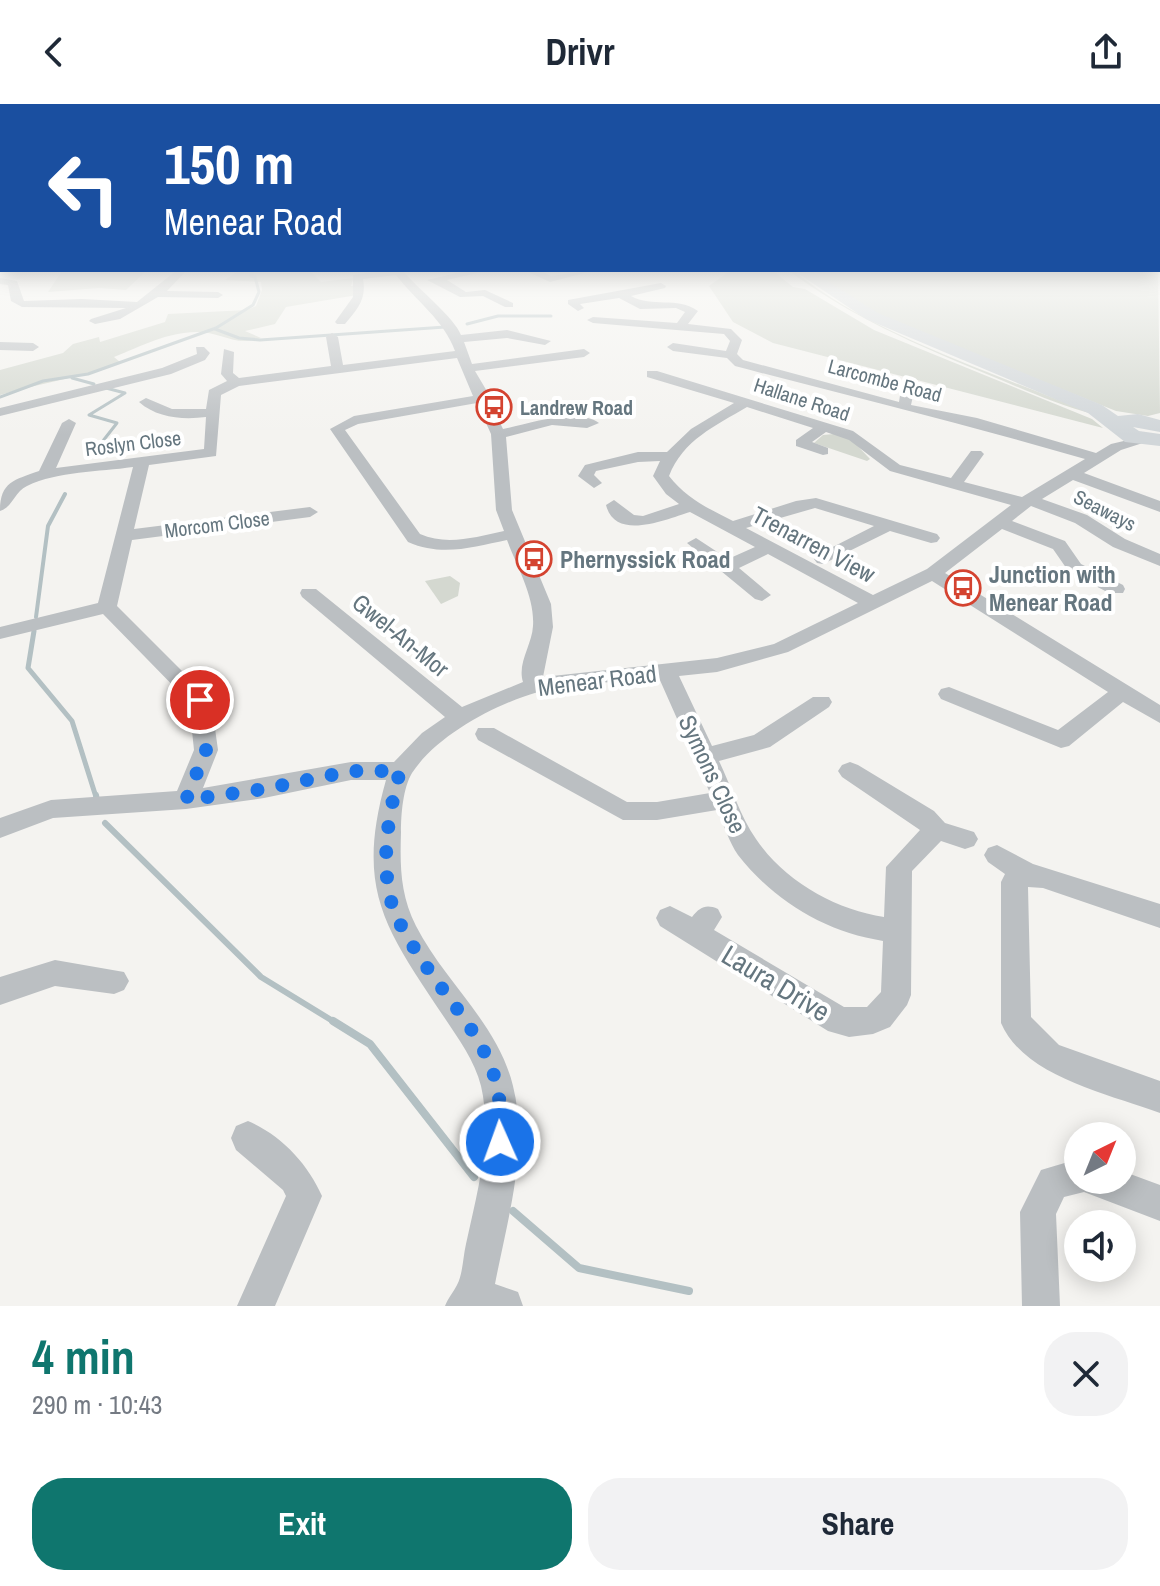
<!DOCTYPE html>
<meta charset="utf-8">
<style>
body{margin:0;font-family:"Archivo Narrow",sans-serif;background:#f2f2f3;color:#1f2937;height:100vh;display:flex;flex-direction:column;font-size:30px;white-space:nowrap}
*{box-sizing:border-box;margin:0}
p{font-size:26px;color:#747a83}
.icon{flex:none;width:44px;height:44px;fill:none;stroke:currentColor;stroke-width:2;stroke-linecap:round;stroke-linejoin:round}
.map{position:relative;height:1202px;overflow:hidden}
.side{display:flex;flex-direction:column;background:#fff;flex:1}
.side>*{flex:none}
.banner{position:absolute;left:0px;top:0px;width:1160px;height:168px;box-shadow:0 4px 20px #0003;background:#1a4fa0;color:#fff;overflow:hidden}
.needle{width:52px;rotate:43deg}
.fabs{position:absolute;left:1064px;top:1018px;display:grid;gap:16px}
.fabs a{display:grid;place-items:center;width:72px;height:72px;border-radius:50%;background:#fff;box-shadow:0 4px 20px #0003;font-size:40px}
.pin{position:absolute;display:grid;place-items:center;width:68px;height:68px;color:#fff;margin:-34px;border:4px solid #fff;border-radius:50%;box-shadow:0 2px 8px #0007}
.me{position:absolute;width:88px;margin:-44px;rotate:358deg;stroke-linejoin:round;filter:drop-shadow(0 0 6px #0008)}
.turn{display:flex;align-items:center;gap:28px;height:168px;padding:0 32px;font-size:36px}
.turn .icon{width:104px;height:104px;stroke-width:2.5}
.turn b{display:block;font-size:56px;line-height:68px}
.round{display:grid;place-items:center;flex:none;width:84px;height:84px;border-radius:32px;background:#f2f2f3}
.summary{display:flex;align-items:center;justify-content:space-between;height:136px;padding:0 32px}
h1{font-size:48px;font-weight:800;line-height:60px;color:#0f766e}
.action{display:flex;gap:16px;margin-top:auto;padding:16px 32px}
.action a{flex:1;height:92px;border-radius:32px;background:#0f766e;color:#fff;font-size:32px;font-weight:800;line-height:92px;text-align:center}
.action a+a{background:#f2f2f3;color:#1f2937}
header{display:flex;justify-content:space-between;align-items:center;height:104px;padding:0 32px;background:#fff;font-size:36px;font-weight:800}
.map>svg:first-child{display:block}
.green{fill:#d4d8d0}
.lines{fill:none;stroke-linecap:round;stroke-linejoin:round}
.stream-far4{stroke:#b3c0c3;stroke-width:3}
.stream-far3{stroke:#b3c0c3;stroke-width:4}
.stream-far2{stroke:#b3c0c3;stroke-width:5}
.stream-far1{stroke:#b3c0c3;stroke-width:6}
.stream{stroke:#b3c0c3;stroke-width:8}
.minor{fill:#bbbfc2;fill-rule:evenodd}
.highway{fill:#d1d6d9;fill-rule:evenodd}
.route{stroke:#1a73e8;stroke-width:14;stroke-dasharray:0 25.2}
.labels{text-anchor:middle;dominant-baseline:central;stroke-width:8;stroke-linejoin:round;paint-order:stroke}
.far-street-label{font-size:20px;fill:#65767f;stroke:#fff}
.far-poi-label{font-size:20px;font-weight:bold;fill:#65767f;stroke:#fff;text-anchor:start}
.street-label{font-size:24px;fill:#65767f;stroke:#fff}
.poi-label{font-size:24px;font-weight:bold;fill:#65767f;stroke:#fff;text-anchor:start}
.near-street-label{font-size:28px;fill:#65767f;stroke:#fff}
</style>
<header><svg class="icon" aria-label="back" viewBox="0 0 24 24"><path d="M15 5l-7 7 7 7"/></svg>Drivr<svg class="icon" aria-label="share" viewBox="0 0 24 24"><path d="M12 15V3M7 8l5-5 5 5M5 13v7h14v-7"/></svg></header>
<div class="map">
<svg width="1160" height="1202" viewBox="0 0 1160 1202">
<rect width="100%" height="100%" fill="#f4f3f0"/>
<g class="green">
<polygon points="1158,162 1160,309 1148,312 1116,307 892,217 857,199 811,166 1158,166"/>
<polygon points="53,166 73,166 72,168 147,166 126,186 99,184 48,188 62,167"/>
<path d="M 234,166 L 309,166 L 321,178 L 353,174 L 351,182 L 357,182 L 357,191 L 286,203 L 275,220 L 245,227 L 261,234 C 235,243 224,229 199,228 C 170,227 141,242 114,253 L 120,258 C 81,274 40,279 0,291 L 0,266 L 63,249 L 73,240 L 99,233 L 100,238 L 165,218 L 168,210 L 247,206 L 256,202 L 262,186 L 261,178 L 225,176 L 238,167 Z"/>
<polygon points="731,166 772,166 793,183 805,185 874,226 1092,315 1103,324 773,239 733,218 709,182"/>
<path d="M 788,166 L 793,166 C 871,231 998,270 1093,310 C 1057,301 1023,285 989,271 C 919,242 849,212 788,166 Z"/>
<polygon points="834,330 851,335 870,355 867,357 814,339 823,331"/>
<polygon points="450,472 460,479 458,492 441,500 425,477"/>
</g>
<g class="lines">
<g class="stream-far4">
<polyline points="467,220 498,212 551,212"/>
<polyline points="215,225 239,234 260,236 445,223"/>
<polyline points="72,274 94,280"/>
<polyline points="0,293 43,277 88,270 216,224 253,201 259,188 255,173 251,172 254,166"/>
<polyline points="95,347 117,319 89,311 125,289 106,284"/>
</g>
<polyline class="stream-far3" points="36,513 48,422 65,390"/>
<polyline class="stream-far2" points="34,527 28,564 72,617 96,693"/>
<g class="stream-far1">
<polyline points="96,691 97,696"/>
<polyline points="105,719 261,873 336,919"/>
</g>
<g class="stream">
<polyline points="333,917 370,940 474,1073"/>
<polyline points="513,1107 579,1164 689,1187"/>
</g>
<g class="minor">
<polygon points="177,166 187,166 167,187 218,188 223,191 218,194 158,193 120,215 95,220 89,217 91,215 126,204 22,203 11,197 8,181 0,180 0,174 17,177 24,197 82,195 137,198"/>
<path d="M 390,166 L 402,166 C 416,183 455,214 461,231 L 507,226 L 551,237 L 545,241 L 507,234 L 464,238 L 472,260 L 584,245 L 590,249 L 584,253 L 475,267 L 491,294 L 489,296 L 503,325 C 528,320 577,303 599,319 L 587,324 L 552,321 L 506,333 L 512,406 L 551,500 L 553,523 L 543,573 L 717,554 L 774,540 L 858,499 L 768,450 L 739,464 L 771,491 L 762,497 L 755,495 L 687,439 L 696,434 L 728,455 L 755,443 L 690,408 C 667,415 615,438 606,401 L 614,396 L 634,411 L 643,412 L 679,400 L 666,390 L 653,372 L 660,357 L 638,358 L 596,367 L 594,371 L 602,379 L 594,384 L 578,372 L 585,361 L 638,348 L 667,348 L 691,325 L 734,299 L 647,273 L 647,267 L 657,267 L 853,327 L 900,361 L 951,374 L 971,347 L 981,347 L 984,350 L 964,378 L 1022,393 L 1085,355 C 969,321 852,293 735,262 L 727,254 L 673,247 L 667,243 L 673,239 L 726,247 L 730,237 L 724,230 L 593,219 L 587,216 L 593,213 L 677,219 L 685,208 L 676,204 L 640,205 L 619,194 L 580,200 L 584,204 L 578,207 L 568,200 L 568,196 L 661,179 L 666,182 L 665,184 L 631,192 C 652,204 677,192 698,207 L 688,220 L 731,225 L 742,236 L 737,250 L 743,256 L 899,298 L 901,285 L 926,285 L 926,291 L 913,292 L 911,301 L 977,314 L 1096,349 L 1111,340 L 1145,332 L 1152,336 L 1121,346 L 1084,369 L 1160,397 L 1160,408 L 1073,376 L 1042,395 L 1087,411 L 1125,435 L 1160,450 L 1160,462 L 1113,443 L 1075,419 L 1031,402 L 1012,417 L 1065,437 L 1081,460 L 1123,481 L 1125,485 L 1123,489 L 1109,489 L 1069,468 L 1053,445 L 1002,425 L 945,469 L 1160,601 L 1160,619 L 1123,598 L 1069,642 L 1061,644 L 941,595 L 938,590 L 941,585 L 949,583 L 1058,626 L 1108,588 L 932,477 L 788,548 L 717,568 L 679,572 L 712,642 L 754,631 L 813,593 L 829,593 L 832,598 L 829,603 L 770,643 L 719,657 C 731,682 740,712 756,735 C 784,777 836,806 884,813 L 886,763 L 920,726 L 842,673 L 838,667 L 842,661 L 850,658 L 858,661 L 934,707 L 945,719 L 974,728 L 978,735 L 974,742 L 965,745 L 941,737 L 912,767 L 911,891 L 907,901 L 890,923 L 873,930 L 849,933 L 828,927 L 660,822 L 656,814 L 660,806 L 670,802 L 692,813 C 700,803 706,800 718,805 L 722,813 L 714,826 L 844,903 L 867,903 L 881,888 L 883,837 C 825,828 774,797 738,751 C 729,738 724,721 717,706 L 657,716 L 623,716 L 478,636 L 475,630 L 478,624 L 494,624 L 627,698 L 657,698 L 710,689 L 659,574 C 624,578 569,579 538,588 C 496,600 437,631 412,669 C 403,684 401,710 401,728 C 400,762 400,790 416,822 C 444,877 498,920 513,982 C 529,1046 507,1117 495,1180 L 518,1188 L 523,1202 L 445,1202 C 448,1194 453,1189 457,1181 C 463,1170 463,1152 466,1140 C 477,1089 493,1034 481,982 C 475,957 458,934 444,913 C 385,824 355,786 386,676 L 351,676 L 264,694 L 186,705 L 53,714 L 0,734 L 0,714 L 51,696 L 177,687 L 194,646 L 189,598 L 103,510 L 0,535 L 0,523 L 98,499 L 133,363 C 99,368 58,367 27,382 C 15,387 13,403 0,407 C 0,378 14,376 39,367 L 62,319 L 69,315 L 76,319 L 56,364 L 204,345 L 206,313 C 183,316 157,314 139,298 L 146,294 L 172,305 L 206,305 L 209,286 L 227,277 L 221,270 L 224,245 L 234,248 L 233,269 L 239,274 L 331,262 L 326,233 L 332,229 L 338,233 L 343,261 L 455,247 C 444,216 416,197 396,171 L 363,175 C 367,195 357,206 345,220 L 337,220 L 335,218 L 353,193 L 353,171 ZM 457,254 L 473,292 L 354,312 L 330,325 L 408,438 C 442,453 473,443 507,436 C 517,463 535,493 533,522 C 532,541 517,559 523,578 L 462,603 L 316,485 L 302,485 L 300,489 L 302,493 L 445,613 L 422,629 L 394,658 L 351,658 L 203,684 L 218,646 L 211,596 L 117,502 L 132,436 L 310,413 L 318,408 L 310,403 L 134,425 L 149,361 L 216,352 L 221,291 L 239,282 ZM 477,299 L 491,330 L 496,406 L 504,427 C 476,433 447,442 420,430 L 345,326 L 358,320 ZM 747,303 L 813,324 L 796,336 L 796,342 L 823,351 L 828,350 L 828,344 L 812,338 L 826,328 L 849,336 L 890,367 L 1011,401 L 927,465 L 873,491 L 746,424 L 815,404 L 874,422 L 817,451 L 814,455 L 817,459 L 823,460 L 890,427 L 931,439 L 937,438 L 940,434 L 937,430 L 816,394 L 796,397 L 733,417 C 709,405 686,394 669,372 C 683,336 715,322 747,303 Z"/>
<polygon points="470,166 481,168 447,176 466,188 485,186 513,199 513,203 505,203 483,192 460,193 427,176"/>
<polygon points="524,166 538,166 551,172 596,166 550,178"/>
<polygon points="0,238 33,239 39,243 33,247 0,246"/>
<polygon points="196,243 204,243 210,249 205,256 171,270 0,312 0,304 162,264 197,250"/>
<path d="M 997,741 L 1033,760 L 1160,800 L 1160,824 L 1043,784 L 1028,783 L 1031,913 L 1059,941 L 1160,977 L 1160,1009 C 1109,990 1024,973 1001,919 L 1001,778 L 1005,770 L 988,758 L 984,751 L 988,744 Z"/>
<polygon points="55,856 124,868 129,877 124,886 114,890 55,882 0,901 0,873"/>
<path d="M 248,1017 C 281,1031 308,1060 322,1092 L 275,1202 L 237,1202 L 286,1092 L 283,1086 L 236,1046 L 231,1034 L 236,1022 Z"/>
<polygon points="1078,1055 1078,1076 1122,1076 1122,1067 1160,1081 1160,1117 1084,1088 1064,1093 1056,1110 1060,1202 1022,1202 1020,1108 1041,1066"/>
</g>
<polygon class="highway" points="793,166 810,166 878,209 1102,301 1118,312 1138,310 1160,316 1160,328 1133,323 1139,327 1160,330 1160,342 1125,338 1088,309 866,215"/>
</g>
<linearGradient id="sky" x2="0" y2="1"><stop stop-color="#93b9d9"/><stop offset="0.49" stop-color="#fafaf8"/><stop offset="1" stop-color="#fafaf8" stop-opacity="0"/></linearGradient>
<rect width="1160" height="331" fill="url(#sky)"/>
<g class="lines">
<path class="route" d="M 200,596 L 206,646 L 186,696 L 264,685 L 351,667 L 400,667 C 389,708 381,751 390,793 C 395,814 408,835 420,853 C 446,894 487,935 497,983 C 501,1001 501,1020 500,1038"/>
</g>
<defs>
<symbol id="bus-ring" viewBox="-11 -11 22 22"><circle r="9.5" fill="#fff" stroke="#d44330" stroke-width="1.5"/><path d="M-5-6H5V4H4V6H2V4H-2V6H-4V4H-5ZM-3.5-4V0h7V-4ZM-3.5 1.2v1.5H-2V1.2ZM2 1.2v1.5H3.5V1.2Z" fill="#d44330"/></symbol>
</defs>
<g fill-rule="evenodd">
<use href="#bus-ring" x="474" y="283" width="40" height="40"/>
<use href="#bus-ring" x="514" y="435" width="40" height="40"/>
<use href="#bus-ring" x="943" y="464" width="40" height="40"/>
</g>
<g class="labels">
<g class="far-street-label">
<text transform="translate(885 276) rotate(15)">Larcombe Road</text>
<text transform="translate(802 295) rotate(18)">Hallane Road</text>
<text transform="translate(133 339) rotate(-7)">Roslyn Close</text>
<text transform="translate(1105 406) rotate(27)">Seaways</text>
<text transform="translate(217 420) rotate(-7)">Morcom Close</text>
</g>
<g class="far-poi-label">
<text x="520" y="303">Landrew Road</text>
</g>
<g class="street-label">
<text transform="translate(814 440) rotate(28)">Trenarren View</text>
<text transform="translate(401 531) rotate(39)">Gwel-An-Mor</text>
<text transform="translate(597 576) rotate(-7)">Menear Road</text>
<text transform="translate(713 670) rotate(65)">Symons Close</text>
</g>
<g class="poi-label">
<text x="560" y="455">Phernyssick Road</text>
<text x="989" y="470">Junction with<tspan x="989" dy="28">Menear Road</tspan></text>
</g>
<g class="near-street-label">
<text transform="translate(776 879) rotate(31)">Laura Drive</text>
</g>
</g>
</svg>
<div class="fabs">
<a><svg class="needle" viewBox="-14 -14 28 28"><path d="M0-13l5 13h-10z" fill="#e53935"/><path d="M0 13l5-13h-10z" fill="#747a83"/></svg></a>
<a><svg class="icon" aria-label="sound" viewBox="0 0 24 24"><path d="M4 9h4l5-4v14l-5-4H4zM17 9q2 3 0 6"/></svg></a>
</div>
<div class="pin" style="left:200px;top:596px;background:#d93025"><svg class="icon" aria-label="arrive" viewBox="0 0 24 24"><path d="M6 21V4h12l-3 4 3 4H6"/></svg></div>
<svg class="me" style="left:500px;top:1038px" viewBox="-20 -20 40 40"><circle r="17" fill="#1a73e8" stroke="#fff" stroke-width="3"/><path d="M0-11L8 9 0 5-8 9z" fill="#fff"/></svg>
<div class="banner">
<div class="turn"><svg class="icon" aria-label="left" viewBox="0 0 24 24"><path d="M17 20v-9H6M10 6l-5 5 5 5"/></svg><div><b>150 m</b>Menear Road</div></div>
</div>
</div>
<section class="side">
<div class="summary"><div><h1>4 min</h1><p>290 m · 10:43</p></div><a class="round"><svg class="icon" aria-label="close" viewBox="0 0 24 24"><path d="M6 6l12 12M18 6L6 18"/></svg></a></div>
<div class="action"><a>Exit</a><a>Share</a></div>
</section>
